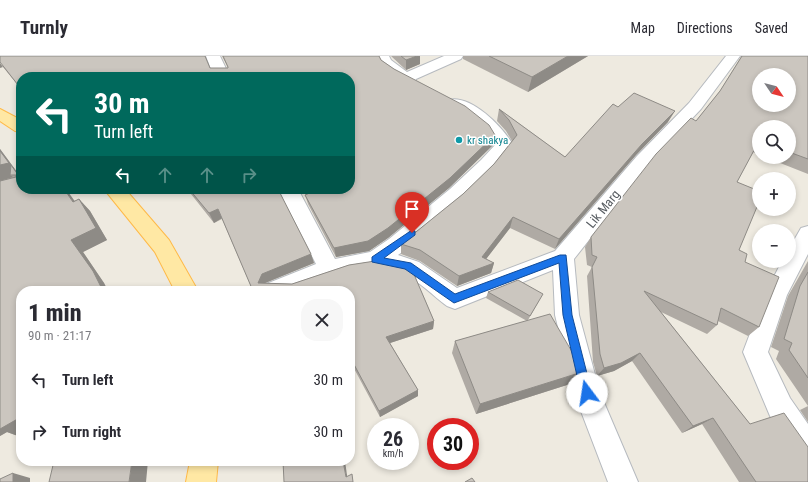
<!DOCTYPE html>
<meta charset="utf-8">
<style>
body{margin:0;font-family:"Roboto Condensed",sans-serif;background:#f7f7f7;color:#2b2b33;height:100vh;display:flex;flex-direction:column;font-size:15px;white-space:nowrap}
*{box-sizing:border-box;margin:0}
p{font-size:13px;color:#7c7c81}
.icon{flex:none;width:22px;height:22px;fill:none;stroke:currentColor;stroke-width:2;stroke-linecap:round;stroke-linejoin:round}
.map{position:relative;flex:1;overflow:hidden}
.drawer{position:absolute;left:16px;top:230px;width:339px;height:180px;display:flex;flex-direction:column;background:#fff;border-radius:16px;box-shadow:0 2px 6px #0003}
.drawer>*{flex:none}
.guide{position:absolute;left:16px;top:16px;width:339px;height:122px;border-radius:16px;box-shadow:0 2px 6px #0003;background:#00695c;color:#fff;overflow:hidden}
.needle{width:26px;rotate:125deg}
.tools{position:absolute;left:752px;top:12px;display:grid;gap:8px}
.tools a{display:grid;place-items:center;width:44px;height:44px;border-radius:50%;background:#fff;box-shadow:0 2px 6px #0003;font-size:20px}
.speed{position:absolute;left:367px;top:362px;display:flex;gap:8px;font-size:20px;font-weight:700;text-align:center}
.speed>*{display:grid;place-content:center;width:52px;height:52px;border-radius:50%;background:#fff;box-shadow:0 2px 6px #0003;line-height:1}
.speed small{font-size:10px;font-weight:400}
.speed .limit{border:6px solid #d22;background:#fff;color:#111}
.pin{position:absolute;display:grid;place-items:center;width:34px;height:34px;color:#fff;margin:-41px -17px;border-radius:50% 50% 50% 0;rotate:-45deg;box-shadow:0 0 4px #0007}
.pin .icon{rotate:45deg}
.me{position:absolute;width:44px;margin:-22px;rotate:346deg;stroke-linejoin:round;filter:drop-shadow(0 0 3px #0008)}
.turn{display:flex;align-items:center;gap:14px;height:84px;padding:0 12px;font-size:18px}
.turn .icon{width:52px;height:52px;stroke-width:2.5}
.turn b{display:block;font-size:28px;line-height:34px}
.lanes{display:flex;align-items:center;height:38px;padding:0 12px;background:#0003;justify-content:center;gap:20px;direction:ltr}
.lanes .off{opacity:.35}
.round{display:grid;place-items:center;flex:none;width:42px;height:42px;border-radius:16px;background:#f7f7f7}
.overview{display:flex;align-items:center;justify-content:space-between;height:68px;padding:0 12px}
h1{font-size:24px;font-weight:800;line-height:30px}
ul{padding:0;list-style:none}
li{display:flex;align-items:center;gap:12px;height:52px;padding:0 12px}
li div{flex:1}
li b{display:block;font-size:15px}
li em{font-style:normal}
header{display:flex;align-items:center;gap:24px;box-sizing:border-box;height:56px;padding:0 20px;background:#fff;border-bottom:1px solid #e1e1e2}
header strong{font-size:19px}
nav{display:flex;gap:22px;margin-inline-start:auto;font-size:14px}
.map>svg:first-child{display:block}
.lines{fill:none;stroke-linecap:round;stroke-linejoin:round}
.minor-casing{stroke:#b6babf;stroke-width:2}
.major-casing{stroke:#ffba48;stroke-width:2}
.minor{fill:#fff;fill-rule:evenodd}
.major{fill:#ffe8a4;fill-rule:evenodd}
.wall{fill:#afaaa4}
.shaded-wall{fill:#8e8b86}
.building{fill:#cbc6bf;stroke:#8e8b86;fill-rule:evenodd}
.route{fill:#1a73e8;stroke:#114b97}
.culture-dot{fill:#0f9aa8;stroke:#fff;stroke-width:1.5}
.labels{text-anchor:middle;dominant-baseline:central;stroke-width:3;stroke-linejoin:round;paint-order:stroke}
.far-culture-label{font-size:11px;fill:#0d838f;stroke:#fff;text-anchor:start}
.street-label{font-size:13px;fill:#595e63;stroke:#fff}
</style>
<header>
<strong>Turnly</strong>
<nav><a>Map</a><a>Directions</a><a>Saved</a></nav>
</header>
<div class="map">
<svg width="808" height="426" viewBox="0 0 808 426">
<rect width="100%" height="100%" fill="#eeeae0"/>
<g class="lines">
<defs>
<g id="minor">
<polygon points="206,0 220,0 230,21 214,21"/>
<path d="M 375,0 L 389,0 L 391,4 L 407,16 L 444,0 L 463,0 L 461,3 L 416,23 L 414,27 C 401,31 379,13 375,0 Z"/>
<path d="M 726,0 L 740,0 L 701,53 L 649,108 L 574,203 L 579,259 L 600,337 L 638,426 L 608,426 L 574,337 L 555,259 L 553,214 L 455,253 L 447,250 C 433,240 419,224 402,218 C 367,203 332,224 299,234 C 289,238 274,235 263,235 L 266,228 L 316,208 L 278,133 L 298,133 L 335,203 L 370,196 L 389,183 L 450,133 L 481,104 L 495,89 C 485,69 467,60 448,50 L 446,47 L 448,44 C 471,38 503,71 513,89 C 489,126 435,173 398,199 L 419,206 L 457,232 L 555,195 L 637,100 L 689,47 Z"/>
<polygon points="808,170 808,198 787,239 768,296 790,342 808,368 808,406 798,402 770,360 743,296 765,238 782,205 789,205 789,193 801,172"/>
</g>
<g id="major">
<polygon points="0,53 21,64 21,76 15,75 0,65"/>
<polygon points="104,133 125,133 169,184 198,235 175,235 155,196"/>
<polygon points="190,405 218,405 216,426 186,426"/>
</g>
</defs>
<use href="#minor" class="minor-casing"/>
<use href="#major" class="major-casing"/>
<use href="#minor" class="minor"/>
<use href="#major" class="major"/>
</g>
<g class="wall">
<polygon points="0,0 205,0 210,12 228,12 222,0 379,0 381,4 394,13 495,79 493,89 449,132 388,182 369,195 336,201 308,148 305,139 350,133 350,21 21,21 21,33 3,11"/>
<polygon points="391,0 420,0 420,8 406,14"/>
<polygon points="463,0 588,0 528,36 463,3"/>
<polygon points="741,0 808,0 808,118 765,101 789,101 789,71 759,71 759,99 753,96 737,126 739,194 745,206 759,271 748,280 718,265 717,269 707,278 661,256 750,368 808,426 739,426 702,368 682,377 632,305 614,315 597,320 593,306 587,220 592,211 587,209 585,191 591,181 696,65 720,35 741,1"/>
<polygon points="618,51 668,66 636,99 555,193 510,172 486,203 494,207 491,217 457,230 420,205 401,198 401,188 463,138 494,108 512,85 506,75 497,65 499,53 565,101"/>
<polygon points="0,93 20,120 21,133 74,145 79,143 90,155 107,184 83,196 104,227 108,235 21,235 18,380 7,376 0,380 0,125 13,122 0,125"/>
<polygon points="187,133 278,133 311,198 314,207 265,227 292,228 349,209 375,205 388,206 413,216 434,265 433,273 390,287 418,334 418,340 380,361 350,305 350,235 253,235 222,163 214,167"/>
<polygon points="808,205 808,366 800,354 808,350 776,303 779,295 771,291 788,240"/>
<polygon points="488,236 540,243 528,264 579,317 570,328 476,358 452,297 455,285 527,265 486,242"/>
</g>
<g class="shaded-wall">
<polygon points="417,0 420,0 420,8 406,14 406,4"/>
<polygon points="568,0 588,0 528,36 532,21"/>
<polygon points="0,7 3,11 0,12"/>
<polygon points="21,28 21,33 18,29"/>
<polygon points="675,55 668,66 636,99 555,193 559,183 642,88"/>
<polygon points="495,79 493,89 449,132 388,182 369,195 336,201 334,192"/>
<polygon points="0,93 20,120 21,123 16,119 10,119 13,121 0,125"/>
<polygon points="64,133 66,133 84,158 73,146"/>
<polygon points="79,143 90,155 107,184 83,196 104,227 108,235 103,235 71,184"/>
<polygon points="218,153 222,162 214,167 209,157"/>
<polygon points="513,161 510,172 480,211 482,201"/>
<polygon points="311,198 314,207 265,227 262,235 258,227 262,218"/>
<polygon points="494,207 491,217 457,230 459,220"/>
<polygon points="434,265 433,273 387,288 386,281"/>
<polygon points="640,297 632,305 614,315 597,320 604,312"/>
<polygon points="579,317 570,328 476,358 480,348"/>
<polygon points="418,334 418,340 380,361 379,355"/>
<polygon points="21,361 21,379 18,380 7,376 0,380 0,364"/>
<polygon points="713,362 702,368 682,377 693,370"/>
<polygon points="132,405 148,405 146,426 129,426"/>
<polygon points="343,405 345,405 348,426 346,421"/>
<polygon points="13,417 30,422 30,426 13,426"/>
</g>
<g class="building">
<polygon points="0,0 205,0 210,12 228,12 228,11 223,0 379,0 381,4 394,13 465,50 489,69 495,79 450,122 388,172 368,185 334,192 305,139 319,133 350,133 350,21 21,21 21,28 18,29 0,6"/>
<polygon points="401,0 417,0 406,4"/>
<polygon points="489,0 568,0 532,21"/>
<path d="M 742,0 L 808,0 L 808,103 L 789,96 L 789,71 L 759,71 L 759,85 L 737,126 L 759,135 L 759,146 L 739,194 L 747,198 L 745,206 L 779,221 L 759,271 L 721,252 L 717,269 L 644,235 L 750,368 L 784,357 L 808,391 L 808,426 L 756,426 L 713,362 L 693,370 L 640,297 L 621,307 L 604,312 L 600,298 L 592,211 L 597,201 L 592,199 L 591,181 L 656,98 L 691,62 L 696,65 L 720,35 ZM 759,19 L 789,19 L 789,49 L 759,49 Z"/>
<polygon points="634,37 675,55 642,88 559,183 513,161 482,201 494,207 459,220 420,194 401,188 463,138 494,108 517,79 509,64 499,53 565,101 613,48 618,51"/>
<polygon points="0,95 9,107 0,109"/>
<polygon points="11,109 21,123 21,133 64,133 73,146 79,143 96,172 71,184 93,215 103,235 21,235 21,361 0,373 0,125 16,121 16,119 10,119"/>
<polygon points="189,133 278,133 311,198 262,218 258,227 292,228 349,209 375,205 388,206 413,216 434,265 386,281 418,334 379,355 350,301 350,235 253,235 218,153 209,157"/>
<polygon points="808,216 808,322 789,294 792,287 784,283 800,230"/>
<polygon points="518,224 543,238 530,260 488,236"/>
<polygon points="550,258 575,301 579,317 480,348 455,285"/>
<polygon points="54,405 132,405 129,426 49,426"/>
<polygon points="283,405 343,405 346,421 352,418 353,426 284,426"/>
<polygon points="13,417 13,426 0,426 0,423"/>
<polygon points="472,422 475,426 465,426"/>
</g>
<polygon class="route" points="412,174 415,175 415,179 384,202 411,207 455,238 560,199 566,199 572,259 592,337 591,341 587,343 583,341 581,337 563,259 559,207 454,247 405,213 372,206 372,201"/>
<circle class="culture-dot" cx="459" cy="84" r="4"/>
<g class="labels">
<g class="far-culture-label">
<text x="467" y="84">kr shakya</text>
</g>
<g class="street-label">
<text transform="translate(603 153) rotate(-51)">Lik Marg</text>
</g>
</g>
</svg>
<div class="tools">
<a><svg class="needle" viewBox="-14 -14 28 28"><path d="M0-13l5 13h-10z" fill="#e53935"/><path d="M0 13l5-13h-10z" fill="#7c7c81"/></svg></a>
<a><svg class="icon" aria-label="search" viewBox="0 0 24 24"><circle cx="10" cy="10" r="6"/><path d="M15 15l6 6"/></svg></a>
<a>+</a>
<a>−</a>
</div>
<div class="speed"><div>26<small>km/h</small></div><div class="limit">30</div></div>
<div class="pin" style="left:412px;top:177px;background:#d93025"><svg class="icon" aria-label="arrive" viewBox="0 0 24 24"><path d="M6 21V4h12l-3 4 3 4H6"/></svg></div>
<svg class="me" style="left:587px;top:337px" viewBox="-20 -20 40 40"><circle r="19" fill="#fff"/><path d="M0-13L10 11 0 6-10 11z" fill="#1a73e8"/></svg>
<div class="guide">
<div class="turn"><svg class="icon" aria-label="left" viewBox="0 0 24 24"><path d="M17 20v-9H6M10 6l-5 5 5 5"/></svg><div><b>30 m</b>Turn left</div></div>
<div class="lanes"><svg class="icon" aria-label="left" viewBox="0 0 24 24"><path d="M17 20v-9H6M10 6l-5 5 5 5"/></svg><svg class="icon off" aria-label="ahead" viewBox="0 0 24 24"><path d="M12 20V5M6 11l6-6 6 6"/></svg><svg class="icon off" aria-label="ahead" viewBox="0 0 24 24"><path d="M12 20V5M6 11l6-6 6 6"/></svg><svg class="icon off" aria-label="right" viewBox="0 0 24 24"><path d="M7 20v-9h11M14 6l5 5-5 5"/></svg></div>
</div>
<section class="drawer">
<div class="overview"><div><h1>1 min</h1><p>90 m · 21:17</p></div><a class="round"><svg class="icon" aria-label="close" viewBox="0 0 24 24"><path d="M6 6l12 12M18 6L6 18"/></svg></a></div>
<ul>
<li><svg class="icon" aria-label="left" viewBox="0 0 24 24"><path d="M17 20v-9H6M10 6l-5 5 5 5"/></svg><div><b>Turn left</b></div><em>30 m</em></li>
<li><svg class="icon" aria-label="right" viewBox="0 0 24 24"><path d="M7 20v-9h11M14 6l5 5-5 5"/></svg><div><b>Turn right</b></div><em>30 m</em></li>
</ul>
</section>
</div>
